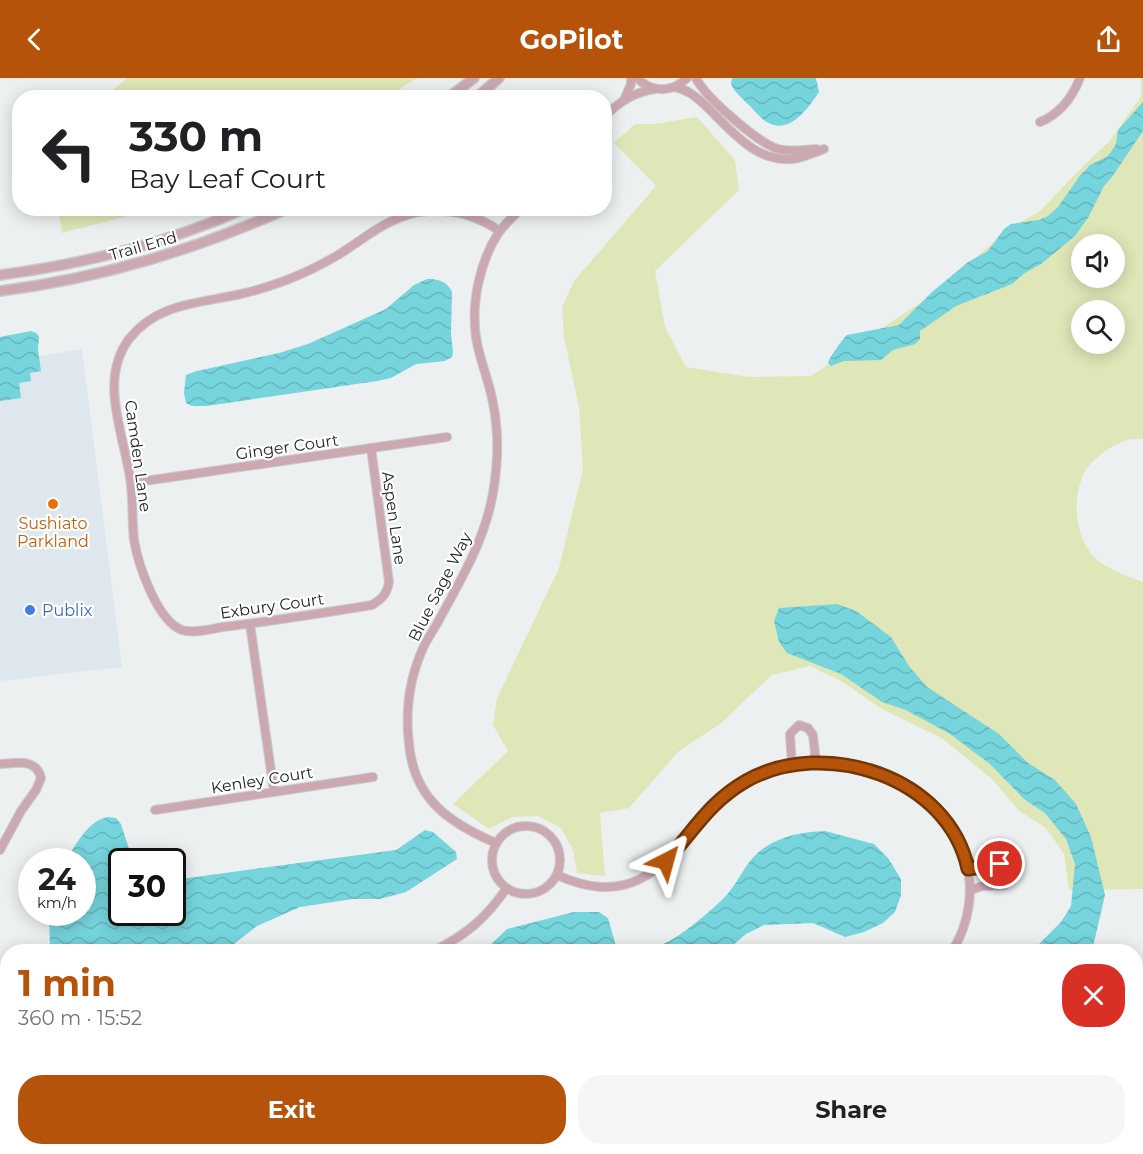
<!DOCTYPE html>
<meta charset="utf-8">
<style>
body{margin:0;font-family:Montserrat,sans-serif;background:#f6f6f6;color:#202124;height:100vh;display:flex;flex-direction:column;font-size:22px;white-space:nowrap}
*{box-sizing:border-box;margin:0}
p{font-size:20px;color:#757577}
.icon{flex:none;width:33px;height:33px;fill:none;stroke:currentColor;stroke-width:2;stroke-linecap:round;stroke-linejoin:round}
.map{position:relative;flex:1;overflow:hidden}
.sheet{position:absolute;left:0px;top:866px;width:1143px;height:212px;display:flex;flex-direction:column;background:#fff;border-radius:24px 24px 0 0;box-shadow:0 3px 15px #0003}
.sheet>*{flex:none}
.guide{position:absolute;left:12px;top:12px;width:600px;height:126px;border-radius:24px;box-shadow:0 3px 15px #0003;background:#fff;color:#202124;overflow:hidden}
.buttons{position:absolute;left:1071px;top:156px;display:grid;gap:12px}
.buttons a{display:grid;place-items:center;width:54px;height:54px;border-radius:50%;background:#fff;box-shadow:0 3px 15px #0003;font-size:30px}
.speed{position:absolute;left:18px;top:770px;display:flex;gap:12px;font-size:30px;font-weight:700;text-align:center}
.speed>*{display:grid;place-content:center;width:78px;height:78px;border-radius:50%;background:#fff;box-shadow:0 3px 15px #0003;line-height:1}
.speed small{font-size:15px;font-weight:400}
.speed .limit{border:3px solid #111;border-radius:9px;background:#fff;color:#111}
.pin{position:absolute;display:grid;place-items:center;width:51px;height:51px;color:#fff;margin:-26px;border:3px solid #fff;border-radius:50%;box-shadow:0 2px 6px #0007}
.me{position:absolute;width:66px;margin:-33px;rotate:39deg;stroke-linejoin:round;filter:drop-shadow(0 0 4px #0008)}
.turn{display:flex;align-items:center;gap:21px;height:126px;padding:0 18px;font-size:27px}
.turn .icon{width:78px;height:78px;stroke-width:2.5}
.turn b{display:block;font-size:42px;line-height:51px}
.round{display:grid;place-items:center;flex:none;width:63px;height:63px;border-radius:24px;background:#f6f6f6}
.headline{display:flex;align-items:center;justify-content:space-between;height:102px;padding:0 18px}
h1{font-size:36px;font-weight:700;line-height:45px;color:#b45309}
.button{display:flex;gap:12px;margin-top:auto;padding:12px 18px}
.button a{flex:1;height:69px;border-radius:24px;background:#b45309;color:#fff;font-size:24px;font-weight:700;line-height:69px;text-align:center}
.button a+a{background:#f6f6f6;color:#202124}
header{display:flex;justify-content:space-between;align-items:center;height:78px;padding:0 18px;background:#b45309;color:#fff;font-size:27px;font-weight:700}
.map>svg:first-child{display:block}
.built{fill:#dee7ee}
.green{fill:#dfe7b8;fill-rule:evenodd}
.water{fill:url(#water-waves)}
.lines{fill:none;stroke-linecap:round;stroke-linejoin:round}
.minor-casing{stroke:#c9cbcc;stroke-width:10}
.tertiary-casing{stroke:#c9cbcc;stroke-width:12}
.minor{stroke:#cca9b1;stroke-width:8}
.tertiary{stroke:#cca9b1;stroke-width:9}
.route-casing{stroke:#753606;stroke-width:15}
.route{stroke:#b45309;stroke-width:10}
.food-dot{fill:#e8710a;stroke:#fff;stroke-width:2}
.shop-dot{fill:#3f7fe0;stroke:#fff;stroke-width:2}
.labels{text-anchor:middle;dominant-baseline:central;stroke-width:4.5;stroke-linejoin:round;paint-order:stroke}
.street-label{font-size:16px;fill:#232424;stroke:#fff}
.food-label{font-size:16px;fill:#c56008;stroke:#fff}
.shop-label{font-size:16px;fill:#366cbe;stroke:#fff;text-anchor:start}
</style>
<header><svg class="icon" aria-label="back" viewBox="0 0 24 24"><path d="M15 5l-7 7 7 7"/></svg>GoPilot<svg class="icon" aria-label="share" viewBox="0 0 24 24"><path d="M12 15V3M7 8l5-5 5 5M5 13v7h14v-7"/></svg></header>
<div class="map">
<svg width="1143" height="1076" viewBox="0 0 1143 1076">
<defs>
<pattern id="water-waves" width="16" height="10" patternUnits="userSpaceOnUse" patternTransform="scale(1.5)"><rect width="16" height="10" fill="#75d4dc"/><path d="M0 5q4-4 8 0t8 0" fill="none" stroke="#65b6bd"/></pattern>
</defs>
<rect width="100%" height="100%" fill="#edf0f1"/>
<polygon class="built" points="82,271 122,589 0,603 0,285"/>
<g class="green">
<polygon points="128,0 417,0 387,19 103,19"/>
<path d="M 1141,0 L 1143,0 L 1143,361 C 1137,361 1130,361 1125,363 C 1110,368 1090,382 1083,397 C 1072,423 1075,458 1094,479 C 1106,491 1127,498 1143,504 L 1143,811 L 1069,812 L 1064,776 L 1046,750 L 1019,733 L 993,702 L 943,661 L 882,631 L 841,603 L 810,588 L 772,597 L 720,646 L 679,673 L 629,730 L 600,735 L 605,798 L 577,795 L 573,772 L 561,750 L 538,738 L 512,739 L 489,751 L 453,726 L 508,673 L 493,647 L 497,620 L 559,490 L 583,391 L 579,330 L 564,259 L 562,229 L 574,203 L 656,108 L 614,65 L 635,46 L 654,46 L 697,39 L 735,82 L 739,112 L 655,193 L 665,249 L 686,289 L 748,299 L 811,298 L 936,214 L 1011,149 L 1039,134 L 1085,86 L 1110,63 L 1141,18 ZM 1082,166 L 1114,166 L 1114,200 L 1082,200 ZM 1082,232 L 1114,232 L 1114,266 L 1082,266 Z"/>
<polygon points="58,131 58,130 156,131 62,155"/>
</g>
<g class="water">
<path d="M 732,0 L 816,0 L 819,14 C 810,28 791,55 771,46 C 762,43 756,34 750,28 C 743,21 735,15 731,6 Z"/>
<path d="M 1143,24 L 1143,53 L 1112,99 L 1104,108 L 1088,140 L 1075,158 L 1041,186 L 1025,195 L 1012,206 L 956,228 L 920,253 L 920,261 L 915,266 L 893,272 L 881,282 L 844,283 L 831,288 L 828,285 C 828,282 843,260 847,257 L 899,247 L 932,214 L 968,184 L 988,173 L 1004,151 L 1011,146 L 1039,142 L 1048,138 L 1058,129 L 1079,99 L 1090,87 L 1108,78 L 1116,66 L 1118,52 Z"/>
<path d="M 427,201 C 438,201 447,203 452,214 L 451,256 L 453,274 L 452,279 L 445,283 L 416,286 L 391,300 L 377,303 L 207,328 L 192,328 L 186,325 L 184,315 L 186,297 L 197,293 L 279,275 L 308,266 L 386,231 L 414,207 Z"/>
<polygon points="31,253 36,255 39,258 38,272 41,293 30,295 31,303 19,305 21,320 0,323 0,259"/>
<polygon points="837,526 856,533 891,559 909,588 927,609 999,656 1028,685 1055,702 1076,726 1091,759 1105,817 1092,873 1032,873 1061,844 1071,828 1075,786 1066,761 1045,735 1024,721 990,686 950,656 906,632 882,624 841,596 787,575 779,564 774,543 779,530"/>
<path d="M 108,739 L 116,740 L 121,746 L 133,783 L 122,783 L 122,834 L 172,834 L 173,802 L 396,772 L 425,752 L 433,754 L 456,774 L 457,781 L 406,814 L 380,821 L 353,821 L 300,829 L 257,848 L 225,873 L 50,873 L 49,834 L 82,834 L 82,783 L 65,783 C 77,766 87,743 108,739 Z"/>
<path d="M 825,753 L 874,766 L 888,780 L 901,801 L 901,817 L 895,834 L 883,845 L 864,854 L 845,859 L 813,845 L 764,847 L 746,856 L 726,873 L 484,873 L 507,851 L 574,834 L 599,834 L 608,840 L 616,868 C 651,879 673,863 699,842 C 710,833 721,824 730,813 C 741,799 748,780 764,770 C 783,757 803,754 825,753 Z"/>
</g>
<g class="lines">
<defs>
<g id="minor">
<path d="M 637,0 C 652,15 672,15 687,0"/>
<path d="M 696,0 C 705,19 758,65 778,71 C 791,74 804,72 816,71"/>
<path d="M 675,9 C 689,12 696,19 706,28 C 732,53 758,88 798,80 C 807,78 815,74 824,71"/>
<polyline points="624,22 631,6 631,0"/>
<path d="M 604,39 C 619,24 634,14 655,11"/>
<path d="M 1040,44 C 1060,36 1072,20 1080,0"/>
<path d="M 371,370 L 389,504 C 387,516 382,521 372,527 C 323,535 273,543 223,549 C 211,551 194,556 182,552 C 157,543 138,486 134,462 C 132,444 133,425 131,407 C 126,360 97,304 129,261 C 157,225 200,225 241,216 C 255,213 270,208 284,203 C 303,196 321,187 338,177 C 367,159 391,136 427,133 C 455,131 477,138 500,153"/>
<polyline points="131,405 447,359"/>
<polyline points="250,546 274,714"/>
<path d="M 0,686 C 17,685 36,680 41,700 L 36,712 L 21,733 L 0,772"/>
<polyline points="792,687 790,656 799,647 808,650 813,657 816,684"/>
<polyline points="155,732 373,699"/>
<circle cx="526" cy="782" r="34"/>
<path d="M 496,765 C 449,745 414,721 409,666 C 405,632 410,598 424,568 C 429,558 435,550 440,540 C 462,500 485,461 493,415 C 498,386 499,354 493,325 C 489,302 479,281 476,259 C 471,224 480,183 499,154 C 505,146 514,138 521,130"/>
<path d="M 968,791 L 1000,786 C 1009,791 1010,799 1004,807 L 983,808 L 970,812"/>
<path d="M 557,797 C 584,809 612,815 640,801 C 678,782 693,740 727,716 C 805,657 933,685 965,781 C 975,811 969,847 952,873"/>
<path d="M 434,873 C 467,856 485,841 506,811"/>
<polyline points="0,950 8,965"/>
<polyline points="8,1013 2,1023 8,1032"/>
</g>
<g id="tertiary">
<polyline points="448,20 474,0"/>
<polyline points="476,20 499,0"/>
<path d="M 0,197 C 84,186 168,165 246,130"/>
<path d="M 0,213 C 102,200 194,172 289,130"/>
<polyline points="1136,997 1143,996"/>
<polyline points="1136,1014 1143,1013"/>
<polyline points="495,1076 548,1070"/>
<polyline points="637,1076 690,1070"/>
</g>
</defs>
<use href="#minor" class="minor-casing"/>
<use href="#tertiary" class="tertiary-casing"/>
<use href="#minor" class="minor"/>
<use href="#tertiary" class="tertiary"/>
</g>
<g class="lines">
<defs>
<path id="route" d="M 666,783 C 694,753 708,725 746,703 C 824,659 948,698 968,791 L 1000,786"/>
</defs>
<use href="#route" class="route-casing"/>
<use href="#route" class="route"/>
</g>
<circle class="food-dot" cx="53" cy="426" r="6"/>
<circle class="shop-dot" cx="30" cy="532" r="6"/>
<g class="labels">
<g class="street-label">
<text transform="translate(143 168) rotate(-16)">Trail End</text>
<text transform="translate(287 369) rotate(-8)">Ginger Court</text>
<text transform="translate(138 378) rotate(82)">Camden Lane</text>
<text transform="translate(394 440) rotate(82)">Aspen Lane</text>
<text transform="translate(440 509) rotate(-63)">Blue Sage Way</text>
<text transform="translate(272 528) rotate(-8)">Exbury Court</text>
<text transform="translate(262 702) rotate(-9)">Kenley Court</text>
</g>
<g class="food-label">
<text x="53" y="445">Sushiato<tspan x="53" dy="18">Parkland</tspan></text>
</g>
<g class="shop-label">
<text x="42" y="532">Publix</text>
</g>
</g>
</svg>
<div class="buttons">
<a><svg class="icon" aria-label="sound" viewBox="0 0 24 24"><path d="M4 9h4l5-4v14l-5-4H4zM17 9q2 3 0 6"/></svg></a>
<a><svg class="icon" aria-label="search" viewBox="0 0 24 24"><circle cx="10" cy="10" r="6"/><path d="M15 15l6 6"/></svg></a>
</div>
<div class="speed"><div>24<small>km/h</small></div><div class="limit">30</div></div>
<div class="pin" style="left:1000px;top:786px;background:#d93025"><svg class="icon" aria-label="arrive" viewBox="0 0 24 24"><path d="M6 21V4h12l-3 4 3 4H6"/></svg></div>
<svg class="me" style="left:666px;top:783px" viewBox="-20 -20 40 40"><path d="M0-17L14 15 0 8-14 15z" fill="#b45309" stroke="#fff" stroke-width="4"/></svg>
<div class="guide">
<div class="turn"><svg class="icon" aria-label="left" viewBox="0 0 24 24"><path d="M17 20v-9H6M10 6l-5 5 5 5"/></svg><div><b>330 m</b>Bay Leaf Court</div></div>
</div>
<section class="sheet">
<div class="headline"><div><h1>1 min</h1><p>360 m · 15:52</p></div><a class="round" style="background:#d93025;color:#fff"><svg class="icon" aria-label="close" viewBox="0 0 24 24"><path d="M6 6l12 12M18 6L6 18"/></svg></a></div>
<div class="button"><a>Exit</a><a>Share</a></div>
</section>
</div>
